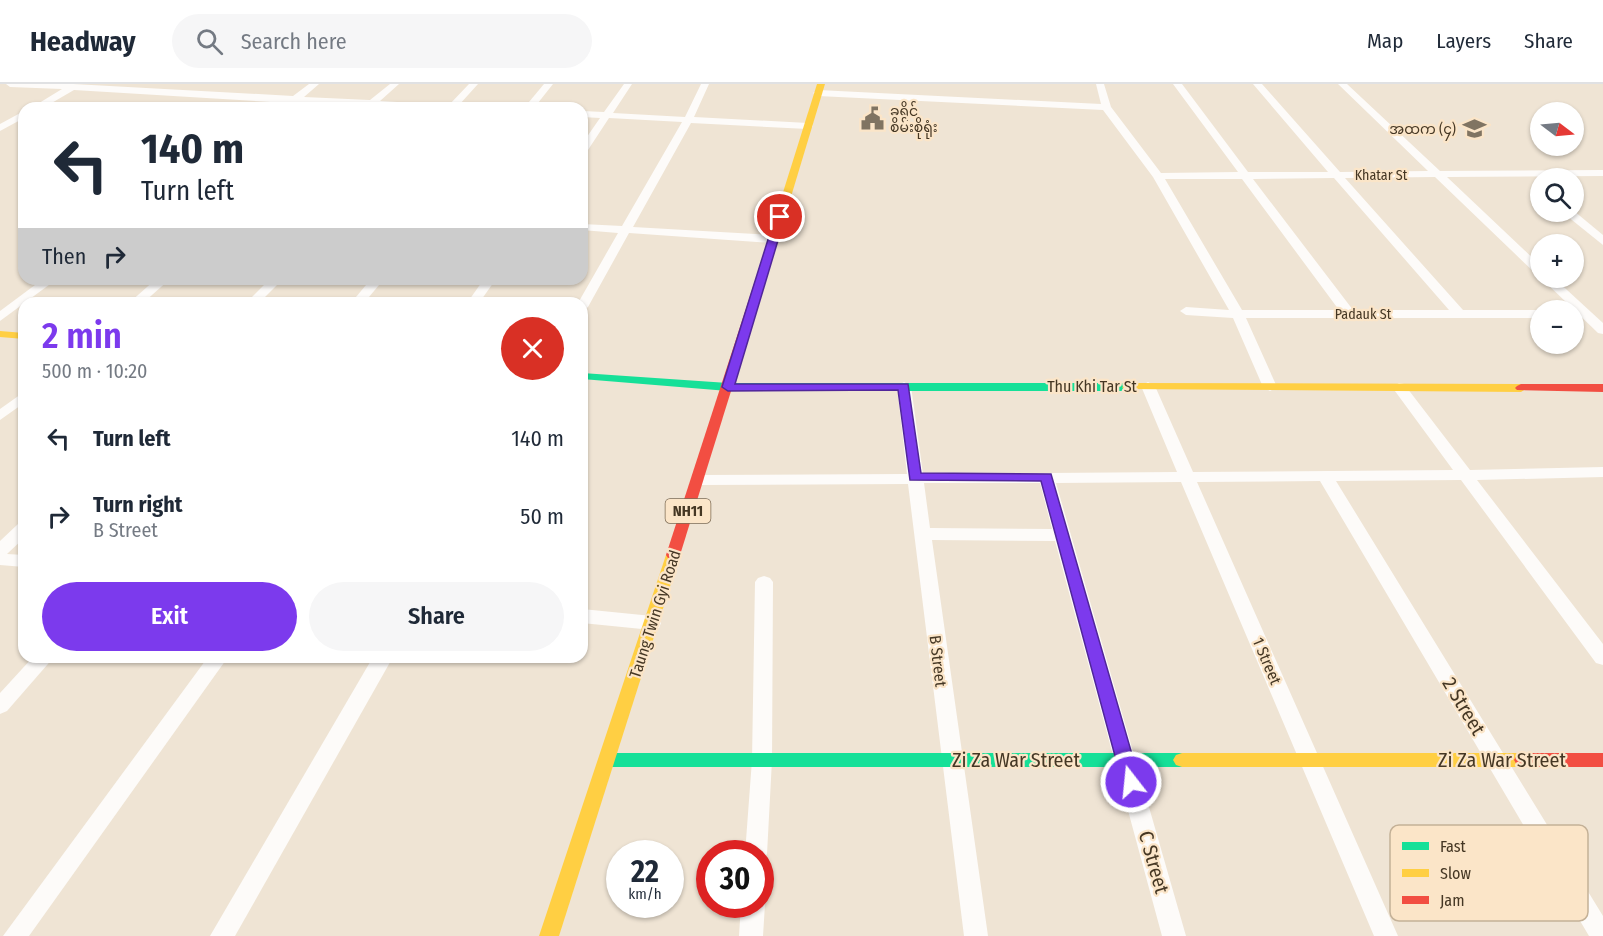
<!DOCTYPE html>
<meta charset="utf-8">
<style>
body{margin:0;font-family:"Fira Sans Condensed","Noto Sans Myanmar",sans-serif;background:#f6f6f7;color:#1f2937;height:100vh;display:flex;flex-direction:column;font-size:22px;white-space:nowrap}
*{box-sizing:border-box;margin:0}
p{font-size:20px;color:#747a83}
.icon{flex:none;width:33px;height:33px;fill:none;stroke:currentColor;stroke-width:2;stroke-linecap:round;stroke-linejoin:round}
.map{position:relative;flex:1;overflow:hidden}
.side{position:absolute;left:18px;top:213px;width:570px;height:366px;display:flex;flex-direction:column;background:#fff;border-radius:18px;box-shadow:0 2px 4px #0004}
.side>*{flex:none}
.top-card{position:absolute;left:18px;top:18px;width:570px;height:183px;border-radius:18px;box-shadow:0 2px 4px #0004;background:#fff;color:#1f2937;overflow:hidden}
.needle{width:39px;rotate:106deg}
.tools{position:absolute;left:1530px;top:18px;display:grid;gap:12px}
.tools a{display:grid;place-items:center;width:54px;height:54px;border-radius:50%;background:#fff;box-shadow:0 2px 4px #0004;font-size:30px}
.speed{position:absolute;left:606px;top:756px;display:flex;gap:12px;font-size:30px;font-weight:700;text-align:center}
.speed>*{display:grid;place-content:center;width:78px;height:78px;border-radius:50%;background:#fff;box-shadow:0 2px 4px #0004;line-height:1}
.speed small{font-size:15px;font-weight:400}
.speed .limit{border:9px solid #d22;background:#fff;color:#111}
.pin{position:absolute;display:grid;place-items:center;width:51px;height:51px;color:#fff;margin:-26px;border:3px solid #fff;border-radius:50%;box-shadow:0 2px 6px #0007}
.me{position:absolute;width:66px;margin:-33px;rotate:344deg;stroke-linejoin:round;filter:drop-shadow(0 0 4px #0008)}
.turn{display:flex;align-items:center;gap:21px;height:126px;padding:0 24px;font-size:27px}
.turn .icon{width:78px;height:78px;stroke-width:2.5}
.turn b{display:block;font-size:42px;line-height:51px}
.then{display:flex;align-items:center;height:57px;padding:0 24px;background:#0003;gap:12px;font-size:22px}
.round{display:grid;place-items:center;flex:none;width:63px;height:63px;border-radius:32px;background:#f6f6f7}
.summary{display:flex;align-items:center;justify-content:space-between;height:102px;padding:0 24px}
h1{font-size:36px;font-weight:600;line-height:45px;color:#7c3aed}
.button{display:flex;gap:12px;margin-top:auto;padding:12px 24px}
.button a{flex:1;height:69px;border-radius:36px;background:#7c3aed;color:#fff;font-size:24px;font-weight:600;line-height:69px;text-align:center}
.button a+a{background:#f6f6f7;color:#1f2937}
ul{padding:0;list-style:none}
li{display:flex;align-items:center;gap:18px;height:78px;padding:0 24px}
li div{flex:1}
li b{display:block;font-size:22px}
li em{font-style:normal}
header{display:flex;align-items:center;gap:36px;box-sizing:border-box;height:84px;padding:0 30px;background:#fff;border-bottom:2px solid #e0e1e3}
header strong{font-size:28px}
nav{display:flex;gap:33px;margin-inline-start:auto;font-size:21px}
.search{width:420px;height:54px;background:#f6f6f7;display:flex;align-items:center;gap:15px;box-sizing:border-box;padding:0 21px;border-radius:33px;color:#747a83;font-size:22px}
.map>svg:first-child{display:block}
.lines{fill:none;stroke-linecap:round;stroke-linejoin:round}
.street{fill:#fdfbf9;fill-rule:evenodd}
.fast{fill:#16e098;fill-rule:evenodd}
.slow{fill:#ffcf43;fill-rule:evenodd}
.jam{fill:#f24e42;fill-rule:evenodd}
.route{fill:#7c3aed;stroke:#51269a;stroke-width:1.5}
.labels{text-anchor:middle;dominant-baseline:central;stroke-width:4.5;stroke-linejoin:round;paint-order:stroke}
.far-poi-label{font-size:14px;fill:#453724;stroke:#fbe5c8;text-anchor:start}
.far-street-label{font-size:14px;fill:#453724;stroke:#fbe5c8}
.shield{fill:#fbe5c8;stroke:#7c6b55;stroke-width:1.5}
.shield-label{font-size:15px;font-weight:bold;fill:#453724}
.street-label{font-size:16px;fill:#453724;stroke:#fbe5c8}
.near-street-label{font-size:20px;fill:#453724;stroke:#fbe5c8}
.key{fill:#fbe5c8;stroke:#c4b197;stroke-width:1.5}
.key-label{font-size:16px;fill:#453724}
</style>
<header>
<strong>Headway</strong>
<div class="search"><svg class="icon" aria-label="search" viewBox="0 0 24 24"><circle cx="10" cy="10" r="6"/><path d="M15 15l6 6"/></svg>Search here</div>
<nav><a>Map</a><a>Layers</a><a>Share</a></nav>
</header>
<div class="map">
<svg width="1603" height="852" viewBox="0 0 1603 852">
<rect width="100%" height="100%" fill="#efe4d4"/>
<g class="lines">
<g class="street">
<polygon points="6,0 73,0 293,12 309,0 319,0 304,13 370,16 390,0 399,0 380,17 449,21 469,0 478,0 459,21 467,24 370,24 74,6 43,24 31,24 62,5 10,3"/>
<polygon points="544,0 553,0 534,24 524,24"/>
<polygon points="624,0 632,0 613,29 685,33 701,0 709,0 694,33 808,39 813,42 808,45 691,39 633,143 773,151 779,155 773,159 629,149 588,223 582,227 582,219 578,219 618,149 582,146 582,140 622,142 682,38 609,34 586,69 582,70 582,60 600,34 582,33 582,27 604,28"/>
<path d="M 1096,0 L 1104,0 L 1111,23 L 1161,89 L 1238,88 L 1173,0 L 1182,0 L 1248,88 L 1328,88 L 1253,0 L 1262,0 L 1340,88 L 1428,87 L 1338,0 L 1347,0 L 1440,87 L 1603,86 L 1603,92 L 1447,93 L 1540,181 L 1540,191 L 1536,190 L 1435,93 L 1345,94 L 1463,226 L 1540,226 L 1540,234 L 1246,234 L 1277,303 L 1270,307 L 1263,303 L 1233,234 L 1186,231 L 1180,227 L 1186,223 L 1229,226 L 1153,93 L 1103,26 L 818,12 L 813,9 L 818,6 L 1101,20 ZM 1334,94 L 1449,226 L 1353,226 L 1253,95 ZM 1165,95 L 1242,95 L 1339,226 L 1242,226 Z"/>
<polygon points="24,27 24,34 0,47 0,40"/>
<polygon points="1574,127 1603,151 1603,161 1562,128"/>
<polygon points="1541,194 1554,194 1603,239 1603,250 1598,249"/>
<polygon points="43,195 57,195 0,237 0,227"/>
<polygon points="156,195 170,195 143,219 129,219"/>
<polygon points="270,195 283,195 259,219 246,219"/>
<polygon points="371,195 384,195 364,219 351,219"/>
<polygon points="484,195 496,195 479,219 467,219"/>
<path d="M 904,298 L 911,302 L 923,390 L 1177,388 L 1141,302 L 1148,298 L 1155,302 L 1193,388 L 1453,386 L 1392,303 L 1399,299 L 1404,300 L 1470,386 L 1603,383 L 1603,393 L 1477,396 L 1603,560 L 1603,581 L 1596,579 L 1461,396 L 1336,397 L 1603,832 L 1603,852 L 1589,852 L 1320,397 L 1197,398 L 1398,852 L 1374,852 L 1181,398 L 1056,399 L 1186,852 L 1162,852 L 1055,457 L 932,456 L 988,852 L 964,852 L 908,400 L 698,401 L 690,396 L 698,391 L 907,390 L 897,302 ZM 924,399 L 1040,399 L 1052,445 L 930,444 Z"/>
<polygon points="24,308 24,319 0,336 0,325"/>
<polygon points="24,438 24,454 7,470 24,471 24,483 0,481 0,457 18,440"/>
<polygon points="764,492 770,494 773,498 772,676 767,770 760,778 760,770 745,770 752,676 755,498 758,494"/>
<polygon points="582,525 652,532 659,534 661,539 659,544 652,546 582,539"/>
<polygon points="33,573 54,573 7,627 0,630 0,609"/>
<polygon points="208,573 228,573 29,852 3,852"/>
<polygon points="373,573 393,573 235,852 210,852"/>
<polygon points="760,812 765,820 763,852 739,852 741,820 760,820"/>
</g>
<g class="fast">
<polygon points="582,289 728,299 1128,299 1134,303 1128,307 728,307 582,295"/>
<polygon points="608,669 1182,669 1188,671 1191,676 1188,681 1182,683 608,683 602,681 599,676 602,671"/>
</g>
<g class="slow">
<polygon points="817,0 825,0 774,169 766,171 764,169"/>
<polygon points="0,247 24,249 24,255 0,253"/>
<polygon points="1128,299 1521,300 1527,304 1521,308 1124,305 1122,303"/>
<polygon points="673,466 680,471 559,852 539,852 666,471"/>
<polygon points="1182,669 1523,669 1529,671 1532,676 1529,681 1523,683 1182,683 1176,681 1173,676 1176,671"/>
</g>
<g class="jam">
<polygon points="769,166 774,169 680,471 678,474 668,474 666,471 764,169"/>
<polygon points="1521,300 1603,300 1603,308 1517,306 1515,304 1517,302"/>
<polygon points="1523,669 1603,669 1603,683 1523,683 1517,681 1514,676 1517,671"/>
</g>
</g>
<polygon class="route" points="780,130 785,133 735,300 908,300 921,389 1051,390 1140,698 1137,704 1131,706 1125,704 1122,698 1041,397 910,396 898,306 728,307 722,303 775,133"/>
<defs>
<symbol id="civic-bare" viewBox="-9 -9 18 18"><path d="M-.6-6.5H3V-4.5H.6V-3L4-1V1h2V6H-6V1h2V-1L-.6-3ZM-1.2 2.5V6h2.4V2.5Z" fill="#807462" stroke="#fbe5c8" stroke-width="2.5" paint-order="stroke"/></symbol>
<symbol id="school-bare" viewBox="-9 -9 18 18"><path d="M0-5L7-2L0 1L-7-2ZM-4 1L0 2.5L4 1V4Q0 6-4 4Z" fill="#807462" stroke="#fbe5c8" stroke-width="2.5" paint-order="stroke"/></symbol>
</defs>
<g fill-rule="evenodd">
<use href="#civic-bare" x="856" y="18" width="33" height="33"/>
<use href="#school-bare" x="1458" y="28" width="33" height="33"/>
</g>
<g class="labels">
<g class="far-poi-label">
<text x="890" y="27">ခရိုင်<tspan x="890" dy="16">စိမ်းစိုရုံး</tspan></text>
<text x="1456" y="45" text-anchor="end">အထက (၄)</text>
</g>
<g class="far-street-label">
<text x="1381" y="91">Khatar St</text>
<text x="1363" y="230">Padauk St</text>
</g>
<rect class="shield" x="665.5" y="415" width="45" height="24" rx="4.5"/>
<g class="shield-label">
<text x="688" y="427">NH11</text>
</g>
<g class="street-label">
<text x="1092" y="302">Thu Khi Tar St</text>
<text transform="translate(655 530) rotate(-72)">Taung Twin Gyi Road</text>
<text transform="translate(938 577) rotate(83)">B Street</text>
<text transform="translate(1267 577) rotate(67)">1 Street</text>
</g>
<g class="near-street-label">
<text transform="translate(1464 622) rotate(59)">2 Street</text>
<text x="1016" y="676">Zi Za War Street</text>
<text x="1502" y="676">Zi Za War Street</text>
<text transform="translate(1154 778) rotate(74)">C Street</text>
</g>
</g>
<rect x="1390" y="741" width="198" height="96" rx="9" class="key"/>
<rect x="1402" y="758" width="27" height="8" fill="#16e098"/>
<rect x="1402" y="785" width="27" height="8" fill="#ffcf43"/>
<rect x="1402" y="812" width="27" height="8" fill="#f24e42"/>
<g class="key-label">
<text x="1440" y="768">Fast</text>
<text x="1440" y="795">Slow</text>
<text x="1440" y="822">Jam</text>
</g>
</svg>
<div class="tools">
<a><svg class="needle" viewBox="-14 -14 28 28"><path d="M0-13l5 13h-10z" fill="#e53935"/><path d="M0 13l5-13h-10z" fill="#747a83"/></svg></a>
<a><svg class="icon" aria-label="search" viewBox="0 0 24 24"><circle cx="10" cy="10" r="6"/><path d="M15 15l6 6"/></svg></a>
<a>+</a>
<a>−</a>
</div>
<div class="speed"><div>22<small>km/h</small></div><div class="limit">30</div></div>
<div class="pin" style="left:780px;top:133px;background:#d93025"><svg class="icon" aria-label="arrive" viewBox="0 0 24 24"><path d="M6 21V4h12l-3 4 3 4H6"/></svg></div>
<svg class="me" style="left:1131px;top:698px" viewBox="-20 -20 40 40"><circle r="17" fill="#7c3aed" stroke="#fff" stroke-width="3"/><path d="M0-11L8 9 0 5-8 9z" fill="#fff"/></svg>
<div class="top-card">
<div class="turn"><svg class="icon" aria-label="left" viewBox="0 0 24 24"><path d="M17 20v-9H6M10 6l-5 5 5 5"/></svg><div><b>140 m</b>Turn left</div></div>
<div class="then">Then<svg class="icon" aria-label="right" viewBox="0 0 24 24"><path d="M7 20v-9h11M14 6l5 5-5 5"/></svg></div>
</div>
<section class="side">
<div class="summary"><div><h1>2 min</h1><p>500 m · 10:20</p></div><a class="round" style="background:#d93025;color:#fff"><svg class="icon" aria-label="close" viewBox="0 0 24 24"><path d="M6 6l12 12M18 6L6 18"/></svg></a></div>
<ul>
<li><svg class="icon" aria-label="left" viewBox="0 0 24 24"><path d="M17 20v-9H6M10 6l-5 5 5 5"/></svg><div><b>Turn left</b></div><em>140 m</em></li>
<li><svg class="icon" aria-label="right" viewBox="0 0 24 24"><path d="M7 20v-9h11M14 6l5 5-5 5"/></svg><div><b>Turn right</b><p>B Street</p></div><em>50 m</em></li>
</ul>
<div class="button"><a>Exit</a><a>Share</a></div>
</section>
</div>
